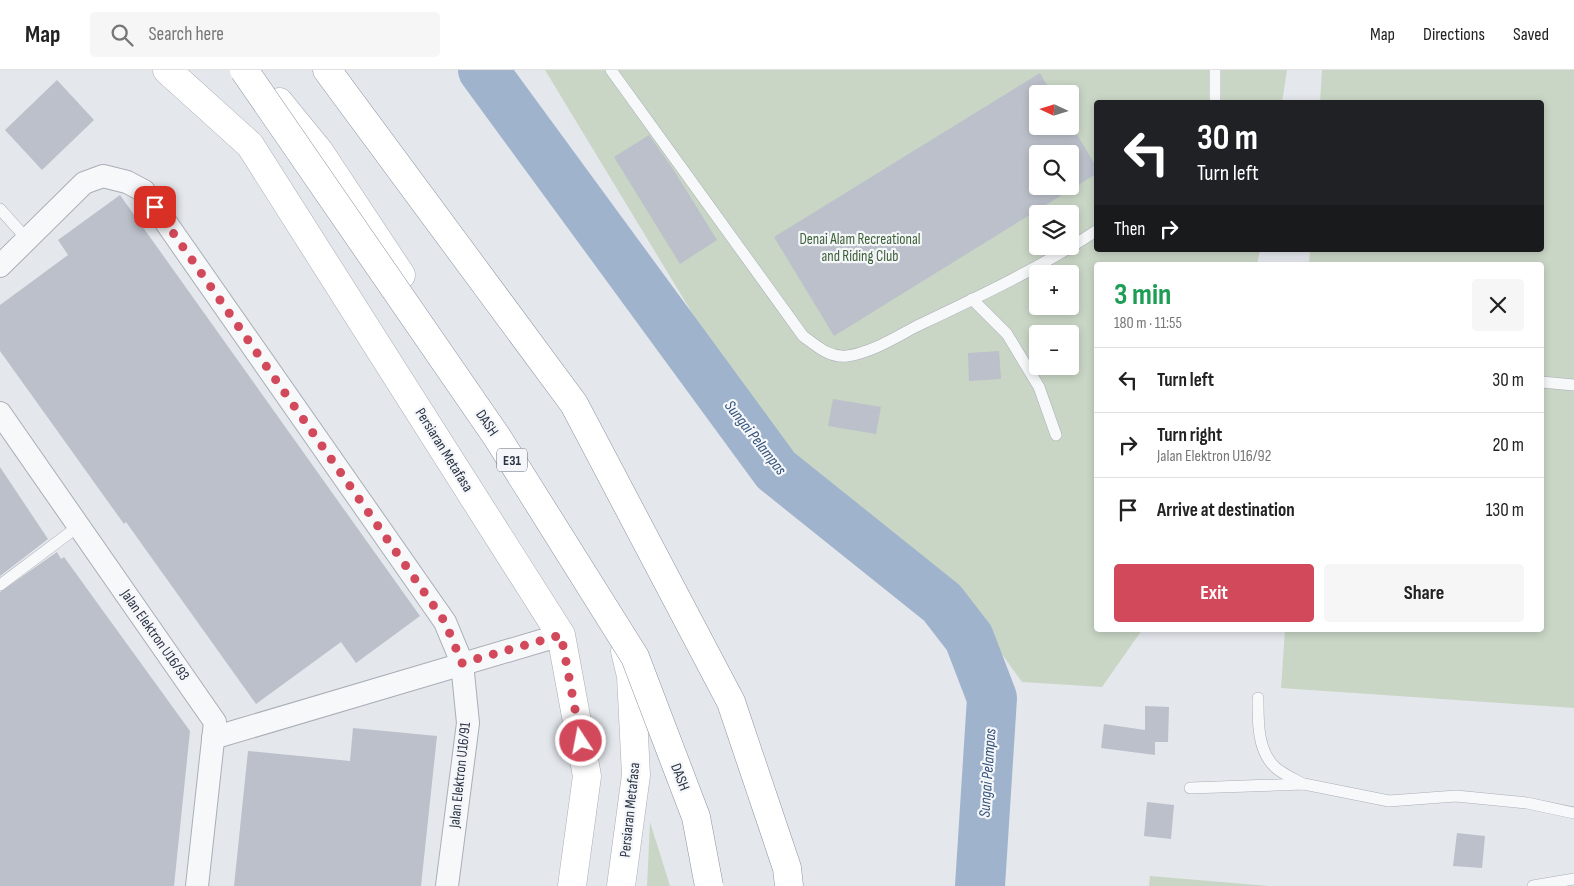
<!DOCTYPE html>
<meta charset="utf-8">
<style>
body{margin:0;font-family:"Sofia Sans Condensed",sans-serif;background:#f6f6f6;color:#222;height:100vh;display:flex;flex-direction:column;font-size:19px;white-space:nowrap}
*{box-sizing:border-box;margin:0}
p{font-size:16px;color:#767676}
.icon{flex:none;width:28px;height:28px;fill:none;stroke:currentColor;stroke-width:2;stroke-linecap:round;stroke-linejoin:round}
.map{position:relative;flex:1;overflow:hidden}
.drawer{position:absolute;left:1094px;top:192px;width:450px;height:370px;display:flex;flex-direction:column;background:#fff;border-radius:5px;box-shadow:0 2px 8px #0003}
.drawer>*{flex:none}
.banner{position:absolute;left:1094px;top:30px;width:450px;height:152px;border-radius:5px;box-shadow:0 2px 8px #0003;background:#202124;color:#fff;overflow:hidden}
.needle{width:32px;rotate:274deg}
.tools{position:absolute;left:1029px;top:15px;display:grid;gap:10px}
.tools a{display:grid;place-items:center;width:50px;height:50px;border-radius:5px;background:#fff;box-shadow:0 2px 8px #0003;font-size:25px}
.pin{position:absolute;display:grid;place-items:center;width:42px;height:42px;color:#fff;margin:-21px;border-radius:10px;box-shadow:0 2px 8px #0006}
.me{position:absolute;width:55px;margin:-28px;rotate:349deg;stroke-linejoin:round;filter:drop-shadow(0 0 4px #0008)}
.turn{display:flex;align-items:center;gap:18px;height:105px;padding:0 20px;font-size:22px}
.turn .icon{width:65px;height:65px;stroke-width:2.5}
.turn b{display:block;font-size:35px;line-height:42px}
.then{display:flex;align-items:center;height:48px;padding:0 20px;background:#0003;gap:10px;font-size:19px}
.round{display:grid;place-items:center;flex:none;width:52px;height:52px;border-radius:5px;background:#f6f6f6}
.overview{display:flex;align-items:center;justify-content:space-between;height:85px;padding:0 20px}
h1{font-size:30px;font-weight:700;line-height:38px;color:#1e9e55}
.button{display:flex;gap:10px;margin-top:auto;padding:10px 20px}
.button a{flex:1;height:58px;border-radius:5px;background:#d1495b;color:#fff;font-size:20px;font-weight:700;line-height:58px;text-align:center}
.button a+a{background:#f6f6f6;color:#222}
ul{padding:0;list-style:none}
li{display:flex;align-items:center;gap:15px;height:65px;padding:0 20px;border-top:1px solid #e0e0e0}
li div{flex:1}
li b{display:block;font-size:19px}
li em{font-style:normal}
header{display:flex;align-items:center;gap:30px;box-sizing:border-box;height:70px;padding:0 25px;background:#fff;border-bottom:1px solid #e0e0e0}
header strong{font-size:24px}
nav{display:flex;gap:28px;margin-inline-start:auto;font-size:18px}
.search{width:350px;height:45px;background:#f6f6f6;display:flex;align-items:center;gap:12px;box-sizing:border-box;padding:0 18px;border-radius:5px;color:#767676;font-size:19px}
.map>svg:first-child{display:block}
.green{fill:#c9d6c5;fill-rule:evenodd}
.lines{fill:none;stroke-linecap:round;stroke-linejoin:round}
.river{stroke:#9fb4cc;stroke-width:50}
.building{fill:#bbc0ca;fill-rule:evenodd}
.lane-casing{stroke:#a9aeb7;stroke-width:12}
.street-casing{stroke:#a9aeb7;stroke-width:24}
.secondary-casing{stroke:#a9aeb7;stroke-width:29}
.highway-casing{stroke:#8b94a3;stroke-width:29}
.lane{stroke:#f7f8fa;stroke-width:11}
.street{stroke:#f7f8fa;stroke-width:22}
.secondary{stroke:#fff;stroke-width:28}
.highway{stroke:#fff;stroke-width:28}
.highway-bridge-casing{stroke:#8b94a3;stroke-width:29;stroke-linecap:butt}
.highway-bridge{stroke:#fff;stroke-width:28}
.route{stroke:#d1495b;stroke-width:9;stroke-dasharray:0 16.2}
.labels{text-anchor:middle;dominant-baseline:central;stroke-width:4.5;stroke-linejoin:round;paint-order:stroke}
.shield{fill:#f4f6f9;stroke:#676e7b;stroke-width:1}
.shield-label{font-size:14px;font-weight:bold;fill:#2b3445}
.park-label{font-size:15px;fill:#3f6138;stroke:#f4f6f9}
.street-label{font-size:15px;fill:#2b3445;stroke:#f4f6f9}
.water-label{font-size:16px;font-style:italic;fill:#34527a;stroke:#f4f6f9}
</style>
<header>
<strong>Map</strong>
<div class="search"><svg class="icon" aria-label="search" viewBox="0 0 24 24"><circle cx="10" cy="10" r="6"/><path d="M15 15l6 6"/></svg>Search here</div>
<nav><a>Map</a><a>Directions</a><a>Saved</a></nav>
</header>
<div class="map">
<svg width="1574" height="816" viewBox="0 0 1574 816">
<rect width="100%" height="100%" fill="#e4e7ec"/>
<g class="green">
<path d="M 545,0 L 1287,0 L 1282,32 L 1096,32 L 1096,180 L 1260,180 L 1257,195 L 1096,195 L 1096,560 L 1142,560 L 1102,617 L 1022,612 L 950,512 L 780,388 ZM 1038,24 L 1070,24 L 1070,56 L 1038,56 ZM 1038,84 L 1070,84 L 1070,116 L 1038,116 ZM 1038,144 L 1070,144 L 1070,176 L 1038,176 ZM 1038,204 L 1070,204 L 1070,236 L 1038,236 ZM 1038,264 L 1070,264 L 1070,296 L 1038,296 Z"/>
<polygon points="1322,0 1574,0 1574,638 1281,618 1285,560 1541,560 1541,195 1309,195 1310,180 1541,180 1541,32 1320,32"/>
<polygon points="650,752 670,816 647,816"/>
<polygon points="1150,806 1269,816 1149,816"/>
</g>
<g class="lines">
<polyline class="river" points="483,0 776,400 942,533 969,568 992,628 980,816"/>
</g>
<g class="building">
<path d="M 1040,3 L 1052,24 L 1038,24 L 1038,56 L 1070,56 L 1070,53 L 1096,96 L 1096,104 L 834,266 L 774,167 ZM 1038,84 L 1070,84 L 1070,116 L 1038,116 Z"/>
<polygon points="57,10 94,50 42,100 5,60"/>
<polygon points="649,65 673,99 717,170 680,194 614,87"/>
<polygon points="120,125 420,546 356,593 341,572 256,634 126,452 124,454 0,281 0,235 68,185 58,170"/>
<polygon points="999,281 1001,309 969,311 968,283"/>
<polygon points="833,329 881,337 876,364 828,356"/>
<polygon points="0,397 48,469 0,506"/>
<polygon points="57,482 61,489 64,487 190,661 174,816 0,816 0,522"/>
<polygon points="1145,636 1169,637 1168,672 1155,672 1155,685 1101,678 1104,654 1145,660"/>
<polygon points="353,658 437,666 421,816 234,816 248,681 350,691"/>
<polygon points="1147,732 1174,735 1171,769 1144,766"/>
<polygon points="1457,763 1485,766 1482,798 1453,796"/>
</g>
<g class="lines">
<defs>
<g id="lane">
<path d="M 611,0 L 803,266 C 817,276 829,288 847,286 C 871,283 896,267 917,256 C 978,227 1040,198 1096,161"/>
<polyline points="1215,32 1215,0"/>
<polyline points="0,139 26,168"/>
<polyline points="972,229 1007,264 1039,317 1056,365"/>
<polyline points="1541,312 1574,315"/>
<polyline points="0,515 80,455"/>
<path d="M 1258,628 C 1258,651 1257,681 1276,698 C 1283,704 1294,709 1303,714"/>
<polyline points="1190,718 1304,714 1389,731 1456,726 1527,733 1574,743"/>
<polyline points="1533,816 1574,809"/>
</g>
<g id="street">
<polyline points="0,196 84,113 103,106 127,112 144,121 445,552 462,593 468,653 447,816"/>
<polyline points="0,343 215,652 197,816"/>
<polyline points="213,668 561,565"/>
</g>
<g id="secondary">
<polyline points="167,0 250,75 561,565 587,706 572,816"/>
<polyline points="279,32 319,81 401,205"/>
<polyline points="621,816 636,705 631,606 625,581"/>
</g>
<polyline id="highway" points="327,0 574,334 731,632 787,798 789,816"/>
</defs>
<use href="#lane" class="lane-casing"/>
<use href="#street" class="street-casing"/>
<use href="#secondary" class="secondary-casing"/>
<use href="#highway" class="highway-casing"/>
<use href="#lane" class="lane"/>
<use href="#street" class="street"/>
<use href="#secondary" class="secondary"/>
<use href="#highway" class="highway"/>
<defs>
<polyline id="highway-bridge" points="244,0 497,367 635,587 696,747 709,816"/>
</defs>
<use href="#highway-bridge" class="highway-bridge-casing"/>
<use href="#highway-bridge" class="highway-bridge"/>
</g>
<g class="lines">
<polyline class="route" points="155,137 445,552 462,593 561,565 581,671"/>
</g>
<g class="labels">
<rect class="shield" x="497" y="378.5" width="30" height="23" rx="4"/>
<g class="shield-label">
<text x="512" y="390">E31</text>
</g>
<g class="park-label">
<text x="860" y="169">Denai Alam Recreational<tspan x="860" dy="17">and Riding Club</tspan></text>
</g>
<g class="street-label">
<text transform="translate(487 353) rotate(56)">DASH</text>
<text transform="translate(444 380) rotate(58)">Persiaran Metafasa</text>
<text transform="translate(155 565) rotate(55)">Jalan Elektron U16/93</text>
<text transform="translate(460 705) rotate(-84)">Jalan Elektron U16/91</text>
<text transform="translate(680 707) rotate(69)">DASH</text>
<text transform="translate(630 740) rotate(-84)">Persiaran Metafasa</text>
</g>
<g class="water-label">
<text transform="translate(755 368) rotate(52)">Sungai Pelampas</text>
<text transform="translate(988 703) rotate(-86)">Sungai Pelampas</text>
</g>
</g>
</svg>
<div class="tools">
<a><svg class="needle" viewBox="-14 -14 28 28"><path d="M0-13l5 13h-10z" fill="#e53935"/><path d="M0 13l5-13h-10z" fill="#767676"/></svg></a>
<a><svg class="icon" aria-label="search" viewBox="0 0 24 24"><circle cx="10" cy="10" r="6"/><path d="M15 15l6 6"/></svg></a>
<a><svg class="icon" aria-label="layers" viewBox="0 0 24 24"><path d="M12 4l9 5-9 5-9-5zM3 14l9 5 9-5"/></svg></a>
<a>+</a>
<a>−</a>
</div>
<div class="pin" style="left:155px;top:137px;background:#d93025"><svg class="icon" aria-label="arrive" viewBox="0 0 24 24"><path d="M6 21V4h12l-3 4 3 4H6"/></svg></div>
<svg class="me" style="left:581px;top:671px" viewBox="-20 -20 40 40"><circle r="17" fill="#d1495b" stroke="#fff" stroke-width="3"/><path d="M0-11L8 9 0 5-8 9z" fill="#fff"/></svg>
<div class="banner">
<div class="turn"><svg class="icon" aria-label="left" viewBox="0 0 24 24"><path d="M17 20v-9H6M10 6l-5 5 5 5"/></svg><div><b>30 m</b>Turn left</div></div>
<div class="then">Then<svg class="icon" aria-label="right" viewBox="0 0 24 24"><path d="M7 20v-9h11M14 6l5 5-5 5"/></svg></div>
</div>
<section class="drawer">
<div class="overview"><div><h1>3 min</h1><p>180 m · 11:55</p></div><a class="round"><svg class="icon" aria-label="close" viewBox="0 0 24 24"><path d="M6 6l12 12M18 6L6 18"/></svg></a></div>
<ul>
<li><svg class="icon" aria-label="left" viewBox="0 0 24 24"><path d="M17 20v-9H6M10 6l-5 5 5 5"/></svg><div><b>Turn left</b></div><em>30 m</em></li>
<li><svg class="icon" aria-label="right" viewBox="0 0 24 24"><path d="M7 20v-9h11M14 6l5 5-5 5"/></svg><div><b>Turn right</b><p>Jalan Elektron U16/92</p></div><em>20 m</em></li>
<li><svg class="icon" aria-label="arrive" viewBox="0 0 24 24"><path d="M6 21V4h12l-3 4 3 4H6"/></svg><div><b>Arrive at destination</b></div><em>130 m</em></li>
</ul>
<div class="button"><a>Exit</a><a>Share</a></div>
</section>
</div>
